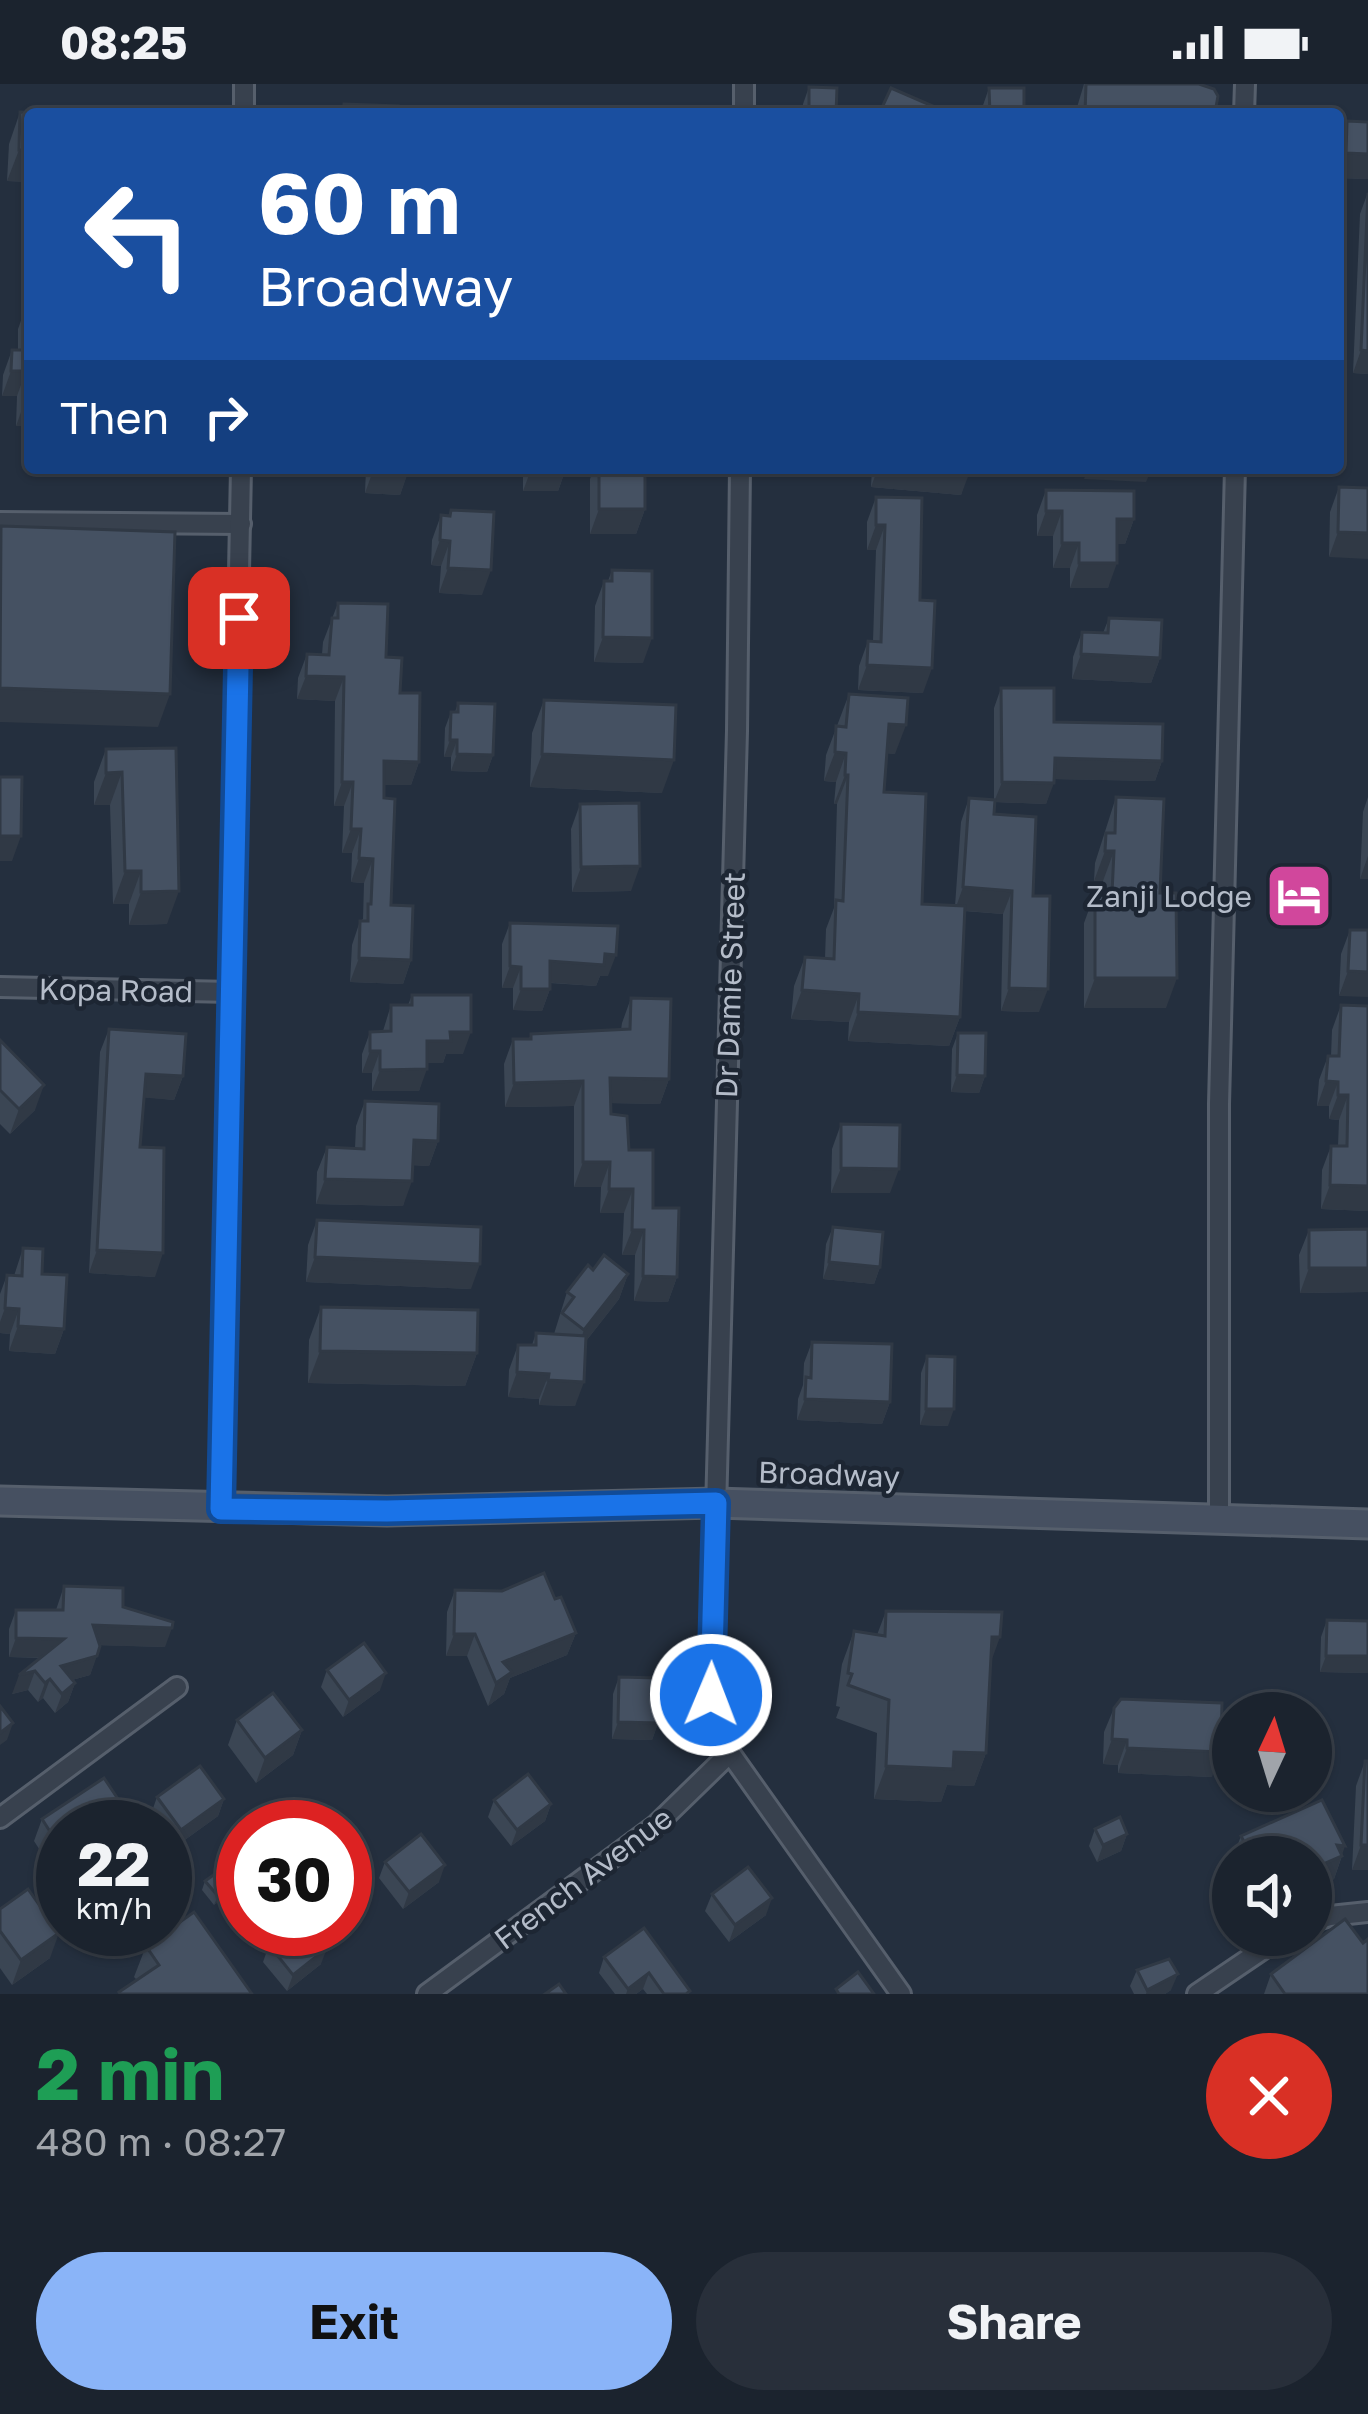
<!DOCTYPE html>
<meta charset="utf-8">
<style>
body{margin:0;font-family:"Golos Text",sans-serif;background:#282f3a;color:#f1f3f6;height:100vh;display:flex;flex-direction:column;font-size:45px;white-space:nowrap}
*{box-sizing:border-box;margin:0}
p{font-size:39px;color:#a0a4aa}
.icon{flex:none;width:66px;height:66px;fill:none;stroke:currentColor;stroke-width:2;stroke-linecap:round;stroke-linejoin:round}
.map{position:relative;height:1910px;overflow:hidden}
.sheet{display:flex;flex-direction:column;background:#1b232e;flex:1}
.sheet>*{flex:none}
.hud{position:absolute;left:24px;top:24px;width:1320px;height:366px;border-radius:12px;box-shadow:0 3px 9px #0004,0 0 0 3px #39404a;background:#1a4fa0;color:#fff;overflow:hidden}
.needle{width:78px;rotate:4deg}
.buttons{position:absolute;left:1212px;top:1608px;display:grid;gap:24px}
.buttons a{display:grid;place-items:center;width:120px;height:120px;border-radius:50%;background:#1b232e;box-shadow:0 3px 9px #0004,0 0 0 3px #39404a;font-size:60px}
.speed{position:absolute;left:36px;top:1716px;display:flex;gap:24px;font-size:60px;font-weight:700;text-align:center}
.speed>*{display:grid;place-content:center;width:156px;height:156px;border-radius:50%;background:#1b232e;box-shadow:0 3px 9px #0004,0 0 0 3px #39404a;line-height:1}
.speed small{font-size:30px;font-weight:400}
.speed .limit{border:18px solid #d22;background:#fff;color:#111}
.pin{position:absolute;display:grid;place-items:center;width:102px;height:102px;color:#fff;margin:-51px;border-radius:24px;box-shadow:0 6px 18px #0006}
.me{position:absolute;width:132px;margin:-66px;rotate:1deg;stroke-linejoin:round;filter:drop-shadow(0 0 9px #0008)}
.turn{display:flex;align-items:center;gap:42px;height:252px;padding:0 36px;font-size:54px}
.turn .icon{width:156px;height:156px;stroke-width:2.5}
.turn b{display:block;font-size:84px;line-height:102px}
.then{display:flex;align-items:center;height:114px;padding:0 36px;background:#0003;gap:24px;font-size:45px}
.round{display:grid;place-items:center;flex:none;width:126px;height:126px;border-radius:63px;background:#282f3a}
.head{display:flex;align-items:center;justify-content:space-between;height:204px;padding:0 36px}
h1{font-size:72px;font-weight:700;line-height:90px;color:#1e9e55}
.primary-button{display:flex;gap:24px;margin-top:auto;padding:24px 36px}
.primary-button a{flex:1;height:138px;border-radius:72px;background:#8ab4f8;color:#111;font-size:48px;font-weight:700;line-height:138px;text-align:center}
.primary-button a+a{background:#282f3a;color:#f1f3f6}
.status{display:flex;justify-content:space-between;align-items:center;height:84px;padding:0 60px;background:#1b232e;direction:ltr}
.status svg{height:33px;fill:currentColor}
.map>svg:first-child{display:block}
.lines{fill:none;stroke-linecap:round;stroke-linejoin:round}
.minor-casing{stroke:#565f6c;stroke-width:24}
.secondary-casing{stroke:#565f6c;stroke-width:33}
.minor{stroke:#38414e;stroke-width:18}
.secondary{stroke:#465061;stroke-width:27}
.wall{fill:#3b4654}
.shaded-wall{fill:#303945}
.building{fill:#455162;stroke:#303945;stroke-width:3}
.route-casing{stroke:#114b97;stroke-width:30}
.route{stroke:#1a73e8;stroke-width:21}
.labels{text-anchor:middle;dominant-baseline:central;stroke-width:9;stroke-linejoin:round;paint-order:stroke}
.poi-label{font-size:30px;fill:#b4bcc9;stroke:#1d2633;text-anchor:end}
.street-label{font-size:30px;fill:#b4bcc9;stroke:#1d2633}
</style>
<div class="status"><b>08:25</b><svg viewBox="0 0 49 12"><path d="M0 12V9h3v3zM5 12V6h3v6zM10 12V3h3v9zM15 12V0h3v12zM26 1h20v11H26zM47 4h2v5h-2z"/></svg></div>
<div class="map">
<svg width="1368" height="1910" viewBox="0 0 1368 1910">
<rect width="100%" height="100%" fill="#242f3e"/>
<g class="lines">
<defs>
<g id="minor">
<polyline points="244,30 244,0"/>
<polyline points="744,30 744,0"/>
<polyline points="1244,30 1245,0"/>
<polyline points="740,384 737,647 711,1611 714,1632 730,1669 901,1910"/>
<polyline points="0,438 241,440"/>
<polyline points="0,903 232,908"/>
<polyline points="221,1425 241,384"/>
<polyline points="1219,1437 1219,1020 1235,384"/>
<polyline points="0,1734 177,1603"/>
<polyline points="1311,1838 1330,1832 1368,1828"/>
<polyline points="427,1910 655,1742 730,1669"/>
<polyline points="1197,1910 1284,1851"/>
</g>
<polyline id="secondary" points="0,1417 387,1427 716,1419 1368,1440"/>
</defs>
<use href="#minor" class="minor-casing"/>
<use href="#secondary" class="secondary-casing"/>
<use href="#minor" class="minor"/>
<use href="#secondary" class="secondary"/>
</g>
<g class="wall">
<polygon points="1084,0 1199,0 1216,23 1214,30 1075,30"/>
<polygon points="809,3 836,30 803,30 803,20"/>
<polygon points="989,4 1024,30 980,30"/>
<polygon points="20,28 30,98 7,97 9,60"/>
<polygon points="1347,37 1368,95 1338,94 1338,62"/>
<polygon points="1368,108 1368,290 1353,289 1360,130"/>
<polygon points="27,220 30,342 16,342 17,312 2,312 3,291 12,266 18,266 18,245"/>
<polygon points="366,384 409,384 400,411 365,409"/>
<polygon points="523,384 564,384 564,390 558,407 523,407"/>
<polygon points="594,384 645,384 645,425 636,450 590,450 590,395"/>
<polygon points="872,384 969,384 961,411 871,403"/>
<polygon points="1339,403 1368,404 1329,473 1330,428"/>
<polygon points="1046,406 1134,435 1125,460 1117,460 1108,504 1070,504 1070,484 1053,484 1053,452 1037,452 1037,431"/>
<polygon points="876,413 920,516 923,609 858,606 859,582 868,557 873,557 876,466 867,466 867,438"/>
<polygon points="451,426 482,511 439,509 441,482 431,481 432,456 441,431 448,432"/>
<polygon points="612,486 643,579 594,578 595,522 604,497 608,497"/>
<polygon points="338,519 386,573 400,609 419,678 411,701 384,701 391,821 411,876 403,900 350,898 352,861 360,837 363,835 364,799 351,798 352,769 342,769 344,722 334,722 335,617 297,615 298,594 307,570 322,570 323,558"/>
<polygon points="1109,534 1160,574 1151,599 1072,595 1073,573 1082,548 1103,549"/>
<polygon points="1001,604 1054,638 1162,677 1155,697 1054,695 1046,720 995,718 994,730 1033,812 1039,928 1001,927 1003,830 964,827 960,933 949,962 848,957 849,938 791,935 794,902 805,873 825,874 826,845 834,824 837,720 834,720 836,698 824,697 826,671 849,610 895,670 887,669 884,708 922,820 955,822 961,738 969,714 994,716 994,624"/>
<polygon points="544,616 662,709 530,703 532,649"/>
<polygon points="458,619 493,671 487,688 451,687 451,673 444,673 445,644 451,628 455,628"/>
<polygon points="176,664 167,840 129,841 129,820 113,820 110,721 94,721 94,698 106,665"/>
<polygon points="1116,713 1160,809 1166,924 1084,924 1084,839 1095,809 1102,809 1103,797 1094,797 1095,779"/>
<polygon points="1368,713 1368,795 1360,795 1363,728"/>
<polygon points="580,720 631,807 572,808 571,745"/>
<polygon points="510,839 608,892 600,892 596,902 550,899 550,905 542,927 513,926 513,904 502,904 502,860"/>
<polygon points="1350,846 1368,846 1339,912 1341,870"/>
<polygon points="412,911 463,970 446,970 443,979 427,979 419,1007 372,1007 372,989 362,989 362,970 370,948 383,947 391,921 408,921"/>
<polygon points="631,914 669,995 660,1020 611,1019 611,1030 653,1124 677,1193 668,1218 634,1217 635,1171 622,1171 624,1129 600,1129 601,1103 574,1103 574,1022 505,1023 504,980 513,955 529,955 531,950 621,946 622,939"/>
<polygon points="1341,921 1368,1127 1321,1125 1322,1086 1331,1062 1338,1062 1339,1036 1329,1035 1329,1022 1317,1022 1319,996 1328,972 1331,972 1332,946"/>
<polygon points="109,945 183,992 174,1016 144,1013 140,1063 155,1193 89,1189 100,968"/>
<polygon points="958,949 985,992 979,1009 951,1008 952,965"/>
<polygon points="0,956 35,1026 10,1050 0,1040"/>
<polygon points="365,1017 438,1057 429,1082 413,1081 403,1122 316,1120 317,1088 327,1063 355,1064 356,1042"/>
<polygon points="841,1040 890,1109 831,1109 832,1065"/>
<polygon points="317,1136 471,1205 306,1198 308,1161"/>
<polygon points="833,1143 880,1183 874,1200 823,1195 826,1160"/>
<polygon points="1368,1145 1368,1208 1300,1209 1299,1171 1309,1146"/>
<polygon points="23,1164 42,1190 64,1245 55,1270 9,1267 10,1250 0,1249 0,1210 7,1191 14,1192"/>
<polygon points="593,1186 628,1190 619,1215 586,1257 575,1322 539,1321 539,1315 508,1313 509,1286 518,1261 532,1261 536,1249 554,1250 567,1208"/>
<polygon points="321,1223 477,1269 465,1302 308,1299 309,1256"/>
<polygon points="812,1258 890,1318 882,1340 797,1336 798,1315 803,1301 804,1279"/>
<polygon points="927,1272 948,1342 920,1341 921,1289"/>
<polygon points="64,1502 123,1523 165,1563 100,1561 90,1591 72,1596 75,1599 68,1618 55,1629 43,1614 38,1618 28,1606 12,1610 40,1574 9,1573 9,1545 16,1526 56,1526"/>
<polygon points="455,1506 555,1515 576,1549 567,1571 510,1594 504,1610 488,1622 467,1572 446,1572 447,1528"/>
<polygon points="886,1527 990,1581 986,1669 974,1702 947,1701 941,1718 874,1715 877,1649 836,1634 840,1623 836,1622 842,1580 854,1547 877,1551"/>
<polygon points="1327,1536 1368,1537 1368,1589 1320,1588 1321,1553"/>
<polygon points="327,1586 380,1606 343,1633 321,1603"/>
<polygon points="619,1593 658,1639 652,1656 612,1655 613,1610"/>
<polygon points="1114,1624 1212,1693 1118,1689 1118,1681 1103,1680 1104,1648"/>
<polygon points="237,1636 302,1646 293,1671 256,1699 228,1661"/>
<polygon points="1365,1677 1368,1786 1352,1786 1356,1702"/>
<polygon points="157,1713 224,1715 218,1732 175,1763 165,1749 165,1743 160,1743 151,1730"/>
<polygon points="494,1716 551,1720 545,1737 511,1762 488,1733"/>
<polygon points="42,1735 112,1740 63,1743 63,1783 58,1776 50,1782 34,1757"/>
<polygon points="1095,1745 1127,1750 1121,1767 1097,1778 1089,1762"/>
<polygon points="1241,1752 1342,1770 1342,1772 1334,1795 1311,1806 1311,1773 1233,1773"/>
<polygon points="385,1778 439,1798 403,1825 379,1794"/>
<polygon points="205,1797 228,1810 214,1821 202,1806"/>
<polygon points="712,1810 766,1831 729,1858 705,1827"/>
<polygon points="0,1825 50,1874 12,1901 0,1884"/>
<polygon points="644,1844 689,1910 647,1910 643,1905 636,1910 615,1910 599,1889 604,1873"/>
<polygon points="97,1845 119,1845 105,1855"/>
<polygon points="1363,1859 1368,1910 1264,1910 1271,1890"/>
<polygon points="269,1861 321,1880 287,1907 263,1878"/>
<polygon points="146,1862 252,1910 118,1910 137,1896 134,1893"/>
<polygon points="1137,1886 1171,1906 1165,1910 1134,1910 1130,1902"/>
</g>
<g class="shaded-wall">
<polygon points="1216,23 1214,30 1174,30 1176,25"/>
<polygon points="19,66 30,66 30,98 7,97"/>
<polygon points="1346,69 1368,70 1368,95 1338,94"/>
<polygon points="1361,266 1368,267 1368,290 1353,289"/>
<polygon points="11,287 26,287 17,312 2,312"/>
<polygon points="25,317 30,317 30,342 16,342"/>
<polygon points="374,384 409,386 400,411 365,409"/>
<polygon points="878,384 903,384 969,390 961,411 871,403"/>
<polygon points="1088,384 1152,384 1146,398 1084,395"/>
<polygon points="564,390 558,407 523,407 529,391"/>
<polygon points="599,425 645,425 636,450 590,450"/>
<polygon points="1046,427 1062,427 1053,452 1037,452"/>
<polygon points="1117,435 1134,435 1125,460 1108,460"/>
<polygon points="876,441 885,441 876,466 867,466"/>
<polygon points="1338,448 1368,449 1368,475 1329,473"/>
<polygon points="440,456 450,457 441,482 431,481"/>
<polygon points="1062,459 1079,459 1070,484 1053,484"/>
<polygon points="1079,479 1117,479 1108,504 1070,504"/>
<polygon points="448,484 491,486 482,511 439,509"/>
<polygon points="603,553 652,554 643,579 594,578"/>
<polygon points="1081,570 1160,574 1151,599 1072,595"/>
<polygon points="867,581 932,584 923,609 858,606"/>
<polygon points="306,592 344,593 335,617 297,615"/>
<polygon points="0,604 170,610 158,643 0,638"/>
<polygon points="889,640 906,641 895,670 878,669"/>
<polygon points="450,656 457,656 451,673 444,673"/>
<polygon points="835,668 846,669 836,698 824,697"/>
<polygon points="457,670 493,671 487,688 451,687"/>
<polygon points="542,670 674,676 662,709 530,703"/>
<polygon points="1055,674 1162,677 1155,697 1047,695"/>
<polygon points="384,677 419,678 411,701 376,701"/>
<polygon points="122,688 110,721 94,721 106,689"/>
<polygon points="845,691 848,691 837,720 834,720"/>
<polygon points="342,698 353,698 344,722 334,722"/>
<polygon points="1002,698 1054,699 1046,720 994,718"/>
<polygon points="351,745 361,745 352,769 342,769"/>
<polygon points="0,752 21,752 12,777 0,777"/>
<polygon points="1105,767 1114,767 1103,797 1094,797"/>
<polygon points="1368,772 1368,795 1360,795"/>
<polygon points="359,774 373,775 364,799 351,798"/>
<polygon points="640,782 631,807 572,808 581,783"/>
<polygon points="125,787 141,787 129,820 113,820"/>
<polygon points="963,803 1012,807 1003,830 955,826"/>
<polygon points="179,807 167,840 129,841 141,808"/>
<polygon points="605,870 616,871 608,892 600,892 596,902 542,898 550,877"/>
<polygon points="359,874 411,876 403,900 350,898"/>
<polygon points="510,882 521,883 513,904 502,904"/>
<polygon points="1348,887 1368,888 1368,913 1339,912"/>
<polygon points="1095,894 1177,894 1166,924 1084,924"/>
<polygon points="1009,904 1048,905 1039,928 1001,927"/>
<polygon points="521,905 550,905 542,927 513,926"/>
<polygon points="802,906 859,910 849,938 791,935"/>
<polygon points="858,928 960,933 949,962 848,957"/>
<polygon points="450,948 471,948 463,970 446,970 443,979 419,979 427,957"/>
<polygon points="370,967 380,967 372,989 362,989"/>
<polygon points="427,985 419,1007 372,1007 380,986"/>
<polygon points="146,990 183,992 174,1016 137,1013"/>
<polygon points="957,991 985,992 979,1009 951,1008"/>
<polygon points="610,994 669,995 660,1020 601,1019"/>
<polygon points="583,997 574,1022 505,1023 514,999"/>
<polygon points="1326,997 1338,998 1329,1022 1317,1022"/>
<polygon points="44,1001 35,1026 10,1050 19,1025"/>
<polygon points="1338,1011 1348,1011 1339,1036 1329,1035"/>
<polygon points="414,1056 438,1057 429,1082 405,1081"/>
<polygon points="583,1078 610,1078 601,1103 574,1103"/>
<polygon points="841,1084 899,1085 890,1109 831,1109"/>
<polygon points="325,1095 412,1097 403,1122 316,1120"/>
<polygon points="1330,1101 1368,1102 1368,1127 1321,1125"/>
<polygon points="609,1105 633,1105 624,1129 600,1129"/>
<polygon points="632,1146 644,1146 635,1171 622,1171"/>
<polygon points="97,1166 163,1169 155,1193 89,1189"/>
<polygon points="315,1173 480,1180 471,1205 306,1198"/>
<polygon points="829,1178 880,1183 874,1200 823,1195"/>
<polygon points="1309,1184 1368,1184 1368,1208 1300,1209"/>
<polygon points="628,1190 619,1215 575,1271 584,1246"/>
<polygon points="643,1192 677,1193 668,1218 634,1217"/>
<polygon points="5,1224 19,1225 10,1250 0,1249 0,1238"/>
<polygon points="18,1242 64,1245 55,1270 9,1267"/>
<polygon points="320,1267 477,1269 465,1302 308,1299"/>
<polygon points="517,1288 549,1290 539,1315 508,1313"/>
<polygon points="548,1296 584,1298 575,1322 539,1321"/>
<polygon points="805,1315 890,1318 882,1340 797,1336"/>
<polygon points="926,1325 954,1325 948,1342 920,1341"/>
<polygon points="93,1541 172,1544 165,1563 86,1561"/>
<polygon points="576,1549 567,1571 510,1594 504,1610 488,1622 503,1578"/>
<polygon points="454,1550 475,1550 467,1572 446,1572"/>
<polygon points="992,1553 1000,1553 988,1586"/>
<polygon points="16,1554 64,1555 57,1574 9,1573"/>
<polygon points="97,1572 90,1591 54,1601 61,1582"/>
<polygon points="1326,1572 1368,1572 1368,1589 1320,1588"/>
<polygon points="35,1587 28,1606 12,1610 19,1591"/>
<polygon points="386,1589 380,1606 343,1633 349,1616"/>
<polygon points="50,1595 43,1614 38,1618 45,1599"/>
<polygon points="75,1599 68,1618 55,1629 62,1610"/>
<polygon points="618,1638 658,1639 652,1656 612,1655"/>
<polygon points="13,1639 7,1656 0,1661 0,1649"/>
<polygon points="302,1646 293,1671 256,1699 265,1674"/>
<polygon points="1112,1655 1127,1656 1118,1681 1103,1680"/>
<polygon points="1127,1664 1221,1668 1212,1693 1118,1689"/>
<polygon points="954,1668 986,1669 974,1702 947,1701 941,1718 874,1715 886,1682"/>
<polygon points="224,1715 218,1732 175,1763 181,1746"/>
<polygon points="120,1718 112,1740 104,1728"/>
<polygon points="551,1720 545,1737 511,1762 517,1746"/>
<polygon points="1127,1750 1121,1767 1097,1778 1103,1761"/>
<polygon points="63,1756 58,1776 50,1782 58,1760"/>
<polygon points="1337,1761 1345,1762 1334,1795 1311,1806 1319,1782"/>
<polygon points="1361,1761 1368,1761 1368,1786 1352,1786"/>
<polygon points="445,1781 439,1798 403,1825 409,1808"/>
<polygon points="231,1802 228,1810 214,1821 218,1812"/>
<polygon points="772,1814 766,1831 729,1858 735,1841"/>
<polygon points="109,1845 119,1845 105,1855"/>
<polygon points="59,1849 50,1874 12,1901 21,1876"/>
<polygon points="327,1864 321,1880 287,1907 293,1891"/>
<polygon points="649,1889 643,1905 636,1910 626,1910 628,1905"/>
<polygon points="1178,1890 1171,1906 1165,1910 1146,1910 1147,1906"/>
</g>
<g class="building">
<polygon points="1086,0 1199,0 1214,5 1218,12 1216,23 1176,25 1176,30 1085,30"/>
<polygon points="809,3 837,4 836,30 809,30"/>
<polygon points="891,4 951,30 879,30"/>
<polygon points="989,4 1024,4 1024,30 990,30"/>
<polygon points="344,20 398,22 397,30 343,30"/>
<polygon points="20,28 64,30 30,30 30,66 19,66"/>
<polygon points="1347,37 1368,38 1368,70 1346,69"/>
<polygon points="1368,109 1368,267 1361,266"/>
<polygon points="27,220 30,220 30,317 25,317 26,287 11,287 12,266 26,266"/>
<polygon points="529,384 564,384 564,390 529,391"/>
<rect x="599" y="384" width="46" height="41"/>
<polygon points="903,384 969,384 969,390"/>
<polygon points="1339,403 1368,404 1368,449 1338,448"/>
<polygon points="1046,406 1134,407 1134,435 1117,435 1117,479 1079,479 1079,459 1062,459 1062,427 1046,427"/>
<polygon points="876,413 922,414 920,516 935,517 932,584 867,581 868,557 881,558 885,441 876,441"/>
<polygon points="451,426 494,428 491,486 448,484 450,457 440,456 441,431 450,432"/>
<polygon points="1,442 175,448 170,610 0,604"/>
<polygon points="612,486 652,487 652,554 603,553 604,497 612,497"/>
<polygon points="338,519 388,520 386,573 402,574 400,609 420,609 419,678 384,677 384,714 395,715 391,821 413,822 411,876 359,874 360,837 368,837 368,820 371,820 373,775 359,774 361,745 351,745 353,698 342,698 344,593 306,592 307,570 329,571 332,534 338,534"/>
<polygon points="1109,534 1162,536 1160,574 1081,570 1082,548 1108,549"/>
<polygon points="1001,604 1054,604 1054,638 1163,640 1162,677 1055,674 1054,699 1002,698"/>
<polygon points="849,610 908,614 906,641 889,640 884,708 926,710 922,820 965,822 960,933 858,928 859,910 802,906 805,873 834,875 836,816 843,817 848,691 845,691 846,669 835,668 836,642 846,643"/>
<polygon points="544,616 676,621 674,676 542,670"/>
<polygon points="458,619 495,620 493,671 457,670 457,656 450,656 451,628 458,628"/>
<polygon points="176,664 179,807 141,808 141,787 125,787 122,688 106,689 106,665"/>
<polygon points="0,693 22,693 21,752 0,752"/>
<polygon points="1116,713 1164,715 1160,809 1176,809 1177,894 1095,894 1095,809 1112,809 1114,767 1105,767 1106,749 1115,749"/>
<polygon points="969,714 995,716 994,730 1036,733 1033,812 1050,812 1048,905 1009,904 1012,807 963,803"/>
<polygon points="639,719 640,782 581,783 580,720"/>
<polygon points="510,839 618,842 616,871 605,870 604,881 550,877 550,905 521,905 521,883 510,882"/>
<polygon points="1350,846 1368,846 1368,888 1348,887"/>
<polygon points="412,911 471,911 471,948 450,948 451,957 427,957 427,985 380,986 380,967 370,967 370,948 391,947 391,921 412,921"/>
<polygon points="631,914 671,915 669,995 610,994 611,1030 627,1032 629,1066 653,1066 653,1124 679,1124 677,1193 643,1192 644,1146 632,1146 633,1105 609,1105 610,1078 583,1078 583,997 514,999 513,955 531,955 531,950 630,945"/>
<polygon points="1341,921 1368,922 1368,1102 1330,1101 1331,1062 1347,1062 1348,1011 1338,1011 1338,998 1326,997 1328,972 1339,972"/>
<polygon points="109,945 186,950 183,992 146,990 140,1063 164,1064 163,1169 97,1166"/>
<polygon points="958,949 986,949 985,992 957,991"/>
<polygon points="0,956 44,1001 19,1025 0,1006"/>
<polygon points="365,1017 439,1020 438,1057 414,1056 412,1097 325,1095 327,1063 364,1065"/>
<polygon points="841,1040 900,1041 899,1085 841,1084"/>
<polygon points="317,1136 481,1143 480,1180 315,1173"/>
<polygon points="833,1143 883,1148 880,1183 829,1178"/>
<polygon points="1368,1145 1368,1184 1309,1184 1309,1146"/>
<polygon points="23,1164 43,1165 42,1190 67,1191 64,1245 18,1242 19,1225 5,1224 7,1191 22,1192"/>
<polygon points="604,1171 628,1190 584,1246 562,1229 574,1213 567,1208 588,1181 593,1186"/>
<polygon points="321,1223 478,1226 477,1269 320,1267"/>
<polygon points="536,1249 586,1252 584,1298 548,1296 549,1290 517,1288 518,1261 536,1261"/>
<polygon points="812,1258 892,1260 890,1318 805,1315 806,1293 811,1294"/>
<polygon points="927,1272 955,1273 954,1325 926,1325"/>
<polygon points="544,1489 555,1515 561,1513 576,1549 503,1578 512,1588 496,1599 475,1550 454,1550 455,1506 502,1507"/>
<polygon points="64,1502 123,1504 123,1523 173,1538 172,1544 93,1541 100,1562 97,1572 61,1582 75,1599 62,1610 50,1595 45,1599 35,1587 19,1591 64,1555 16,1554 16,1526 63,1526"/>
<polygon points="886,1527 1002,1528 1000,1553 992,1553 986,1669 954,1668 953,1685 886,1682 889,1616 848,1601 852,1590 848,1589 854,1547 885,1552"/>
<polygon points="1327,1536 1368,1537 1368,1572 1326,1572"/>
<polygon points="364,1559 386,1589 349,1616 327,1586"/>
<polygon points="619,1593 659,1594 658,1639 618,1638"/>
<polygon points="273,1609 302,1646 265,1674 237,1636"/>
<polygon points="1121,1615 1222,1619 1221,1668 1127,1664 1127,1656 1112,1655 1114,1624"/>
<polygon points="0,1622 13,1639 0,1649"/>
<polygon points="1365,1677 1368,1677 1368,1761 1361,1761"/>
<polygon points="200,1682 224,1715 181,1746 157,1713"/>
<polygon points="528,1690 551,1720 517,1746 494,1716"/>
<polygon points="104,1694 120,1718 104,1728 115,1743 63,1743 63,1756 58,1760 42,1735"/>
<polygon points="1322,1716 1345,1762 1337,1761 1342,1772 1319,1782 1314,1770 1308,1773 1252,1773 1241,1752"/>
<polygon points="1120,1733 1127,1750 1103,1761 1095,1745"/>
<polygon points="421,1750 445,1781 409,1808 385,1778"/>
<polygon points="748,1783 772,1814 735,1841 712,1810"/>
<polygon points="219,1787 231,1802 218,1812 205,1797"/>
<polygon points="28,1805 59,1849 21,1876 0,1847 0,1825"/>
<polygon points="194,1828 252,1910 121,1910 119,1908 159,1881 146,1862"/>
<polygon points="1345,1835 1363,1859 1368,1855 1368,1910 1285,1910 1271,1890"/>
<polygon points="644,1844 690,1907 686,1910 664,1910 649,1889 628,1905 604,1873"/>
<polygon points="289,1845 312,1845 327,1864 293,1891 269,1861"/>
<polygon points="1169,1875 1178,1890 1147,1906 1137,1886"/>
<polygon points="858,1888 874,1910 839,1910 836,1905"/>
<polygon points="559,1900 566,1910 545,1910"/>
</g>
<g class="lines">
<defs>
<polyline id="route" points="239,534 221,1425 387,1427 716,1419 711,1611"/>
</defs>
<use href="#route" class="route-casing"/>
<use href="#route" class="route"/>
</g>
<defs>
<symbol id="hotel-square" viewBox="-11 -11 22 22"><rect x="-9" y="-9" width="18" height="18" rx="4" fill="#d1479c" stroke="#1d2633"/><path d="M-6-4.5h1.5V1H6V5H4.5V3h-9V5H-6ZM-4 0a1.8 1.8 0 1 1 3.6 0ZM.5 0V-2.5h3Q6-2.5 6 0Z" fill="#fff"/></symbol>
</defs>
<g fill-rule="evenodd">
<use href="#hotel-square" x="1261" y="774" width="76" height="76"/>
</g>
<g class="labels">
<g class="poi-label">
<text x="1252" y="812">Zanji Lodge</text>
</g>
<g class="street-label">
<text transform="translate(730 901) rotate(-88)">Dr Damie Street</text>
<text transform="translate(116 906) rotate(1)">Kopa Road</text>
<text transform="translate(829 1390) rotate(2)">Broadway</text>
<text transform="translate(583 1794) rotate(-37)">French Avenue</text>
</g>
</g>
</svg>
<div class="buttons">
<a><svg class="needle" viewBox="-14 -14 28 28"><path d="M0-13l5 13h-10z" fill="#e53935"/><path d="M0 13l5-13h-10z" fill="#a0a4aa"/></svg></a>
<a><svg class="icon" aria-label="sound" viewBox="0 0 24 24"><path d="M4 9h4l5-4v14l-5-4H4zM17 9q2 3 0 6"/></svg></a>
</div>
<div class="speed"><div>22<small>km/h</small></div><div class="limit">30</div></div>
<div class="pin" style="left:239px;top:534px;background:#d93025"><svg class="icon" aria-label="arrive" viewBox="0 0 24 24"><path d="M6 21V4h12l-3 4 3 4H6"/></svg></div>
<svg class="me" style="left:711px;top:1611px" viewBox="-20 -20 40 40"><circle r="17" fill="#1a73e8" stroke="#fff" stroke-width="3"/><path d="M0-11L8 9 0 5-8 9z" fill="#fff"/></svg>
<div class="hud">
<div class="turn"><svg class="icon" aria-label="left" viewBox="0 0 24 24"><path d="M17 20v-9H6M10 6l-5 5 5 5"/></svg><div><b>60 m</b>Broadway</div></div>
<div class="then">Then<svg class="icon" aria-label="right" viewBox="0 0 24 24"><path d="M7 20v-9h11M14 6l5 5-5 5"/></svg></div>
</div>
</div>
<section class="sheet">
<div class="head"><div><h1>2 min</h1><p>480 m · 08:27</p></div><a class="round" style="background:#d93025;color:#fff"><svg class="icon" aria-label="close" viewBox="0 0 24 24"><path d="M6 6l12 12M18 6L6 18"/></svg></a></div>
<div class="primary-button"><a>Exit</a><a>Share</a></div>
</section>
